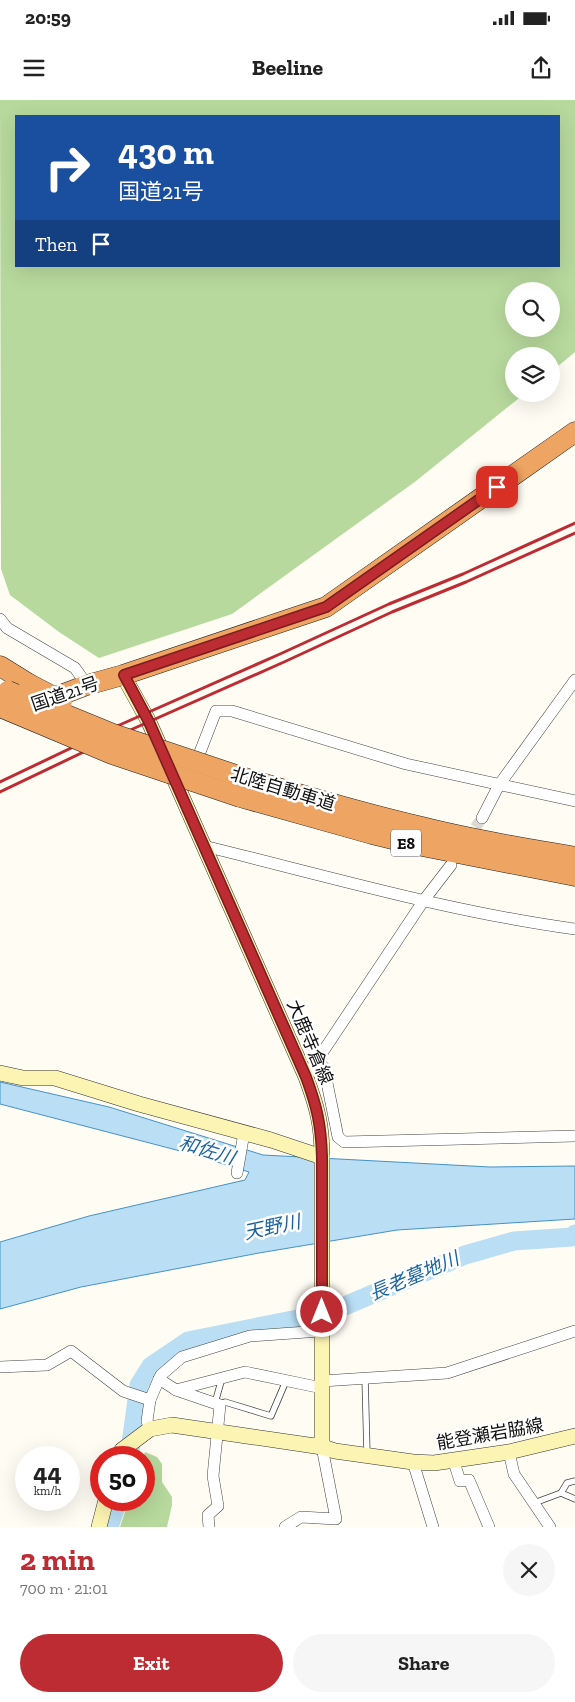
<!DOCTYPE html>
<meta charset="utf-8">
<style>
body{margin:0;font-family:"Zilla Slab","Noto Sans JP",serif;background:#f6f6f6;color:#222;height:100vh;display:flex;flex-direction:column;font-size:19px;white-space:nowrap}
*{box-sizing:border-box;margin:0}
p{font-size:16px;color:#767676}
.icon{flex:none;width:28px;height:28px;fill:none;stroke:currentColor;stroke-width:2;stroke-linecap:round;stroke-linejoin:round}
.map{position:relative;height:1427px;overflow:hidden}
.panel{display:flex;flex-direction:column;background:#fff;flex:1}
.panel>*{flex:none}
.banner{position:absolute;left:15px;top:15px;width:545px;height:152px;border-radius:0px;box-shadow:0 5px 20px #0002;background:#1a4fa0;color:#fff;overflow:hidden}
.fabs{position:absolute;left:505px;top:182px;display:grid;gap:10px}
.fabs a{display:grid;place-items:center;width:55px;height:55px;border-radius:50%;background:#fff;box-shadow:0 5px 20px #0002;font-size:25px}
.speed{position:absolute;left:15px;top:1346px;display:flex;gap:10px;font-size:25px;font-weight:700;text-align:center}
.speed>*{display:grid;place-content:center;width:65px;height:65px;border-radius:50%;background:#fff;box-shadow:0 5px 20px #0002;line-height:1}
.speed small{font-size:12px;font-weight:400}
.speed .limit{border:8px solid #d22;background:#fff;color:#111}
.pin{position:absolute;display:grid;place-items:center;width:42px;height:42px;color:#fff;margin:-21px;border-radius:10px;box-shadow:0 2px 8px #0006}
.me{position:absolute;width:55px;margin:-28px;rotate:0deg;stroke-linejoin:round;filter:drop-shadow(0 0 4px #0008)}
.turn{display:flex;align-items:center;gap:18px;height:105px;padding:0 20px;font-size:22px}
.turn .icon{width:65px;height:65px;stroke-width:2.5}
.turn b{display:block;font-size:35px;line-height:42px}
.then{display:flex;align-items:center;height:48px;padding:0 20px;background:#0003;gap:10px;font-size:19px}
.round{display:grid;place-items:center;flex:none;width:52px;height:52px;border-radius:26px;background:#f6f6f6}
.overview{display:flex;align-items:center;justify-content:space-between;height:85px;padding:0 20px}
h1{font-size:30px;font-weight:800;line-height:38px;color:#bc2c32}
.action{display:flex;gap:10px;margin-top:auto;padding:10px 20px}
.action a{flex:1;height:58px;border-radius:30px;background:#bc2c32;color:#fff;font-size:20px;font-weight:800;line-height:58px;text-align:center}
.action a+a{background:#f6f6f6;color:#222}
.status{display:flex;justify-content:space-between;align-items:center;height:35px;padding:0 25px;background:#fff;direction:ltr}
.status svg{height:14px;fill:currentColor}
header{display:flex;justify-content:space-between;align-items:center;height:65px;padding:0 20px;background:#fff;font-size:22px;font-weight:800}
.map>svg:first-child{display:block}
.forest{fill:#b7d99d;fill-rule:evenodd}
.water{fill:#badef4;stroke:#4492c9}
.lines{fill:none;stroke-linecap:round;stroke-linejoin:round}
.river{stroke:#badef4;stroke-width:19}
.street-tunnel{stroke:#dbd9d2;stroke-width:11;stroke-dasharray:11 5.5;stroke-linecap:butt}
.lane-casing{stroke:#434343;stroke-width:7}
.street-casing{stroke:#434343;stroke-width:12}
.secondary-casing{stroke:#323232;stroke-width:16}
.highway-casing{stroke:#212121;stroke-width:21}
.lane{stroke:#fff;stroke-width:5.5}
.street{stroke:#fff;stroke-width:11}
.secondary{stroke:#fcf4b2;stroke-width:15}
.highway{stroke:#eea462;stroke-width:20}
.rail{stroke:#bc2c32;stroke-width:3}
.highway-bridge-casing{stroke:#212121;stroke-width:21;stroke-linecap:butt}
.highway-bridge{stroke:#eea462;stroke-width:20}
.route-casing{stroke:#7a1d20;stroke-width:12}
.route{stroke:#bc2c32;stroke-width:9}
.labels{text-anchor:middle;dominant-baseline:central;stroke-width:5;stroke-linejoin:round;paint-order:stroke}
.shield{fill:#fff;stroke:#585858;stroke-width:1}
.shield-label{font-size:16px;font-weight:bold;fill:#101010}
.street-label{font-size:18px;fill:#101010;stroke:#fff}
.water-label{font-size:19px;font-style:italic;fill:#1d649e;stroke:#fff}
</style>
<div class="status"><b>20:59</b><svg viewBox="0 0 49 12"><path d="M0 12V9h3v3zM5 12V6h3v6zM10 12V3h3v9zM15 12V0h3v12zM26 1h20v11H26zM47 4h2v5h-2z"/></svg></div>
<header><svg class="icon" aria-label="menu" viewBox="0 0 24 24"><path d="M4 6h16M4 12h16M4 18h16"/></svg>Beeline<svg class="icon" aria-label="share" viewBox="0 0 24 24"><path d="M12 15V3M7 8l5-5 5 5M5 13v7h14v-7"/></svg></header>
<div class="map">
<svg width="575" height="1427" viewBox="0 0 575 1427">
<rect width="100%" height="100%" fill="#fffcf4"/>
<g class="forest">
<path d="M 0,0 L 575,0 L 575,252 L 551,272 L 551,256 L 514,256 L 514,294 L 524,294 L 416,381 L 232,514 L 99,558 L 59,532 L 10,495 L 1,469 ZM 16,16 L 559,16 L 559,166 L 16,166 ZM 514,191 L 551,191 L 551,229 L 514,229 Z"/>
<polygon points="145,1352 157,1357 162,1364 162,1382 172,1397 172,1405 167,1427 120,1427 129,1400 144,1400 143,1357"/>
</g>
<polygon class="water" points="0,982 109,1007 263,1055 490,1067 575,1066 575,1119 397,1130 259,1153 81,1187 0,1209 0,1142 89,1116 245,1080 249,1072 188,1053 0,1004"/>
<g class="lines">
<g class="river">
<polyline points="129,1358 139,1285 151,1266 188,1241 328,1213 465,1155 514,1141 572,1137 575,1134"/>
<polyline points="109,1427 118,1400"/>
</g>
<polyline class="street-tunnel" points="466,741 482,718"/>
<defs>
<g id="lane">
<polyline points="365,1278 367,1353"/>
<polyline points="215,1303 222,1278"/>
<polyline points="220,1305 225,1302 271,1316 286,1281"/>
<polyline points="561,1393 575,1399"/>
<polyline points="534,1403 561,1393 567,1383 575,1381"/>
</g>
<g id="street">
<polyline points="0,519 7,528 75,568 87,585"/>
<polyline points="195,665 216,611 232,611 406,664 575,701"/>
<polyline points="482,718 499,685 575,580"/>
<path d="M 204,746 C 327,776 450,812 575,829"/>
<polyline points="318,961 324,968 338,1037 344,1042 575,1036"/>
<polyline points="306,977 424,800 451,765"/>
<polyline points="237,1073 244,1033"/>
<polyline points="0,1267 47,1265 71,1251 123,1291 150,1300"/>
<polyline points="159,1279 176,1290 245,1272 322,1288"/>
<polyline points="322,1281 447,1273 575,1231"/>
<polyline points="176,1290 220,1305 213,1376 218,1406 208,1415 209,1427"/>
<polyline points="150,1329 147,1321 150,1300 159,1279 161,1275 182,1257 250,1236 321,1231"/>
<polyline points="509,1352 514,1374 550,1427"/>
<polyline points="413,1362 433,1427"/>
<polyline points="454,1362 460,1381 469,1380 489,1427"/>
<polyline points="285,1427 301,1417 336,1419 322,1347"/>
</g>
<g id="secondary">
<polyline points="0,973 23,978 55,978 139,1004 271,1040 322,1057"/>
<polyline points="322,1347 335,1351 413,1362 434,1363 509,1352 575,1336"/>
<path d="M 117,1358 L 122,1350 L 150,1329 L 172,1325 L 322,1347 L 322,1057 C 322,1024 317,1007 306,977 L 149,622 L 123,575"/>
<polyline points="99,1427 106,1400"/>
</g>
<g id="highway">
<polyline points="0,566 29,584"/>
<polyline points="42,602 87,585 123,575 326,507 575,332"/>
<path d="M 245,678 C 304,696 362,713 422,727 C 472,740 524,748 575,757"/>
<polyline points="240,697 372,734 417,745 575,776"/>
</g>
</defs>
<use href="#lane" class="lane-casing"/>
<use href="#street" class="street-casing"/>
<use href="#secondary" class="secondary-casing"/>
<use href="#highway" class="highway-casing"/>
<use href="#lane" class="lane"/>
<use href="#street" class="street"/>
<use href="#secondary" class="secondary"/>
<use href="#highway" class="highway"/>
<g class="rail">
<polyline points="0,682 115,627 280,554 389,504 463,474 575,423"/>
<polyline points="0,692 119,635 284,562 392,512 466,482 575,433"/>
</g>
<defs>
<g id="highway-bridge">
<polyline points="29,584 62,601"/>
<polyline points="8,591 113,634 245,678"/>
<polyline points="0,607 112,654 240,697"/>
</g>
</defs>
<use href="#highway-bridge" class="highway-bridge-casing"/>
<use href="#highway-bridge" class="highway-bridge"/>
</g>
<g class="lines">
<defs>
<path id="route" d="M 322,1212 L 322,1057 C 321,1024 317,1007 306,977 L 149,622 L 124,575 L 326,507 L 497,387"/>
</defs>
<use href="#route" class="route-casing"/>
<use href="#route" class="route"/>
</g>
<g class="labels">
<rect class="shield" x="391" y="729.5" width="30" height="27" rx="4"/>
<g class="shield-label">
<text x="406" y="743">E8</text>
</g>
<g class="street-label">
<text transform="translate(65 594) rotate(-19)">国道21号</text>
<text transform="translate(283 689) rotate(17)">北陸自動車道</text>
<text transform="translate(310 942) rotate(67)">大鹿寺倉線</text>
<text transform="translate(490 1334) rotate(-10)">能登瀬岩脇線</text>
</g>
<g class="water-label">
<text transform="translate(207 1050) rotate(17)">和佐川</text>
<text transform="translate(272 1127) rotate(-12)">天野川</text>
<text transform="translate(414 1176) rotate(-23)">長老墓地川</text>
</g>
</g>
</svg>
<div class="fabs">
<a><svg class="icon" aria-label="search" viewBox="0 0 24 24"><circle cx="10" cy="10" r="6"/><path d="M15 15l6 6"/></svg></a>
<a><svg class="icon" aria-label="layers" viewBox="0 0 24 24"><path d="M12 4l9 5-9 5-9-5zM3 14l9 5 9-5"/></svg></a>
</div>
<div class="speed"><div>44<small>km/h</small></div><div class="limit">50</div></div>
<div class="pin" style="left:497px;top:387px;background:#d93025"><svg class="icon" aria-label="arrive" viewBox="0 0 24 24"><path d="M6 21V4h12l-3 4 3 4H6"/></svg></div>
<svg class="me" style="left:322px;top:1212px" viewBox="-20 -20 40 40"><circle r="17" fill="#bc2c32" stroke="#fff" stroke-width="3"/><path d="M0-11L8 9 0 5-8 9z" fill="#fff"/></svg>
<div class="banner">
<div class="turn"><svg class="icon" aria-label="right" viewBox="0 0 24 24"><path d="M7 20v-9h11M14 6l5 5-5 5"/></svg><div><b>430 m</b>国道21号</div></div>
<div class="then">Then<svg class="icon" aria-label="arrive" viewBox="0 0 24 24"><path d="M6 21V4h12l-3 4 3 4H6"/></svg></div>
</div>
</div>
<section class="panel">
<div class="overview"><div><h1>2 min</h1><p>700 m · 21:01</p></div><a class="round"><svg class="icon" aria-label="close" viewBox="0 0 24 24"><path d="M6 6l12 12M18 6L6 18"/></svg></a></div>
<div class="action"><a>Exit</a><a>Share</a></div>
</section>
